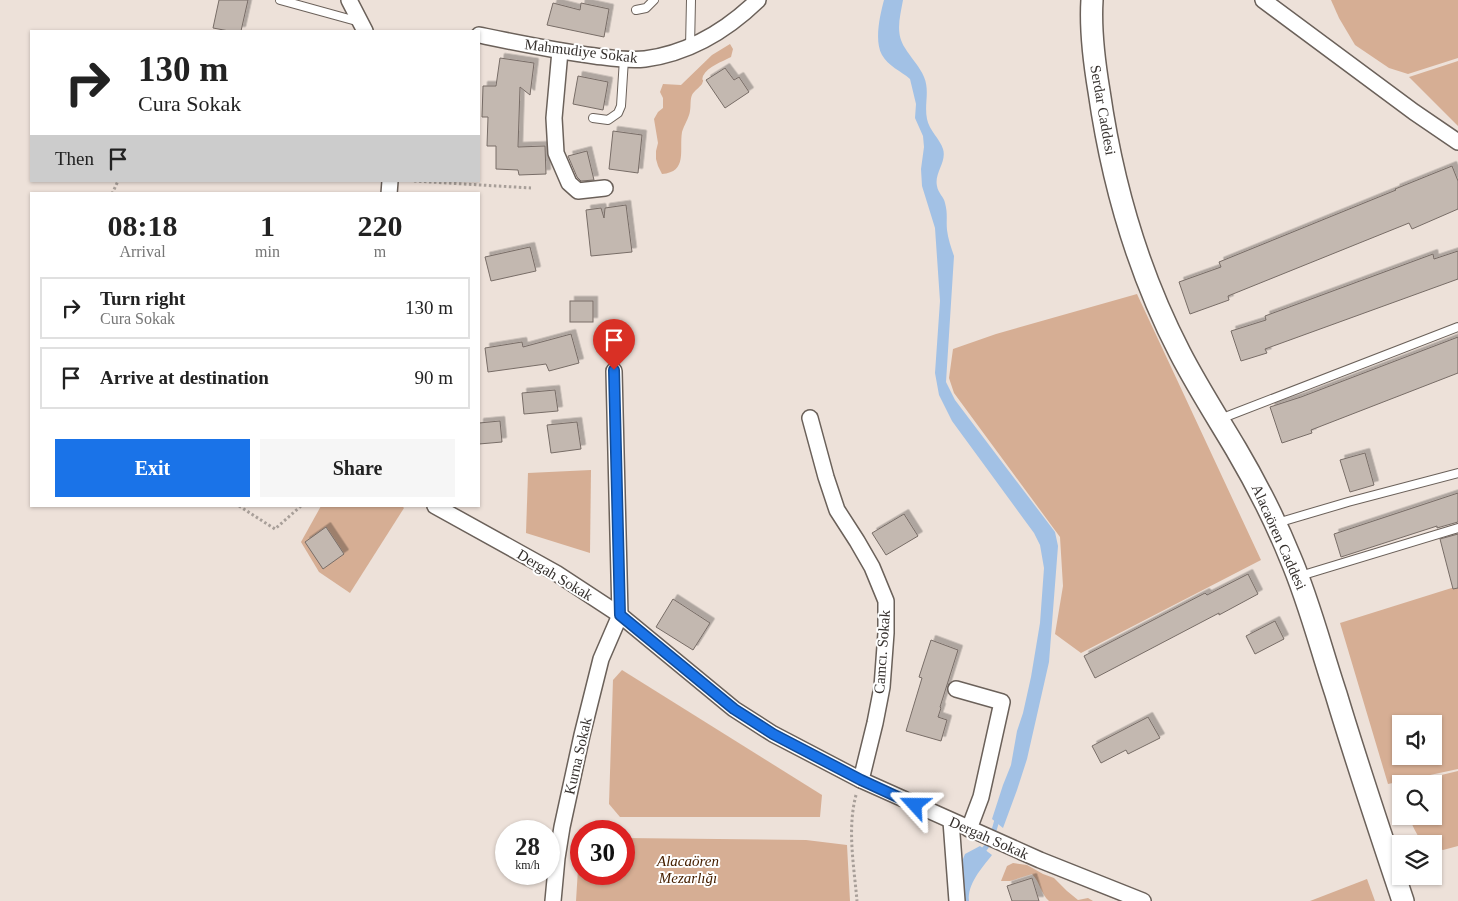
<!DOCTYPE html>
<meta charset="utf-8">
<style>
body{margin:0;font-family:"Times New Roman",serif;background:#f6f6f6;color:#222;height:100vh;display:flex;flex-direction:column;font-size:19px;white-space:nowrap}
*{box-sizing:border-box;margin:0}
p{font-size:16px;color:#767676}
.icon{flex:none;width:28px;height:28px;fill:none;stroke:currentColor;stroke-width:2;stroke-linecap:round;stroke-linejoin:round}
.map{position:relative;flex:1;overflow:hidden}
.panel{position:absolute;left:30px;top:192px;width:450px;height:315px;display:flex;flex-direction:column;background:#fff;border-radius:0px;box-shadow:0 1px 4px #0004}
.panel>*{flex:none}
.hud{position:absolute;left:30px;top:30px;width:450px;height:152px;border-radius:0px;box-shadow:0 1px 4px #0004;background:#fff;color:#222;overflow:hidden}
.fabs{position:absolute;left:1392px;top:715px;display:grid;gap:10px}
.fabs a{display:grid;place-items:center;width:50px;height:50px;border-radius:0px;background:#fff;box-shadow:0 1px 4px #0004;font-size:25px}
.speed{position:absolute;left:495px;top:820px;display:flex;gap:10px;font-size:25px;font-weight:700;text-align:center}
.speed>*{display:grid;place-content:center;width:65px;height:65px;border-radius:50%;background:#fff;box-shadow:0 1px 4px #0004;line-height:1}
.speed small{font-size:12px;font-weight:400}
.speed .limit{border:8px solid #d22;background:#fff;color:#111}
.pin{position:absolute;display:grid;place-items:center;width:42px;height:42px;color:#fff;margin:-51px -21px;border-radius:50% 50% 50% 0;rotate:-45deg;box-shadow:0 0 5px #0007}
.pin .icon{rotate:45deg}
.me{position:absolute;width:55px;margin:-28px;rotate:294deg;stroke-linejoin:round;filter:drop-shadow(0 0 4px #0008)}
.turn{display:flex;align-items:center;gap:18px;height:105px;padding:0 25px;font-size:22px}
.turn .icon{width:65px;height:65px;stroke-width:2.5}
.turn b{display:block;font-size:35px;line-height:42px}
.then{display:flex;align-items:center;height:48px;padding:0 25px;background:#0003;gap:10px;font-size:19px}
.eta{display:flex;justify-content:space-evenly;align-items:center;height:85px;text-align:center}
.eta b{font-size:30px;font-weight:700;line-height:35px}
.cta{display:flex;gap:10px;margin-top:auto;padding:10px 25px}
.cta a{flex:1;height:58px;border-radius:0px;background:#1a73e8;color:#fff;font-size:20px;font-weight:700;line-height:58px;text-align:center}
.cta a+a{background:#f6f6f6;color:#222}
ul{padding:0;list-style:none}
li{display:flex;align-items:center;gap:15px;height:62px;margin:0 10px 8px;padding:0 15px;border:2px solid #e0e0e0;border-radius:0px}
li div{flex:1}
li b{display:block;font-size:19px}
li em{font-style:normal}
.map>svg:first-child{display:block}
.green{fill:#d6ae94;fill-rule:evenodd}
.water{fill:#a2c1e5}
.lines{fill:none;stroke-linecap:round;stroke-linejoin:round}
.stream{stroke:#a2c1e5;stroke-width:5}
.building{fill:#c3b8b0;stroke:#786d67;filter:url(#shadow)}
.lane-casing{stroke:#6b615a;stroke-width:10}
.street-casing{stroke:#6b615a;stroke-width:18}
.secondary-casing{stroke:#6b615a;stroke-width:24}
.path{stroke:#a89f99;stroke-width:3;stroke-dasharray:2.5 2.5;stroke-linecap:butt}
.lane{stroke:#fff;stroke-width:8}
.street{stroke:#fff;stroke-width:15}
.secondary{stroke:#fff;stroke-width:21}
.route-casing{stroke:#114b97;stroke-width:12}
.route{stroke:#1a73e8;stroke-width:9}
.labels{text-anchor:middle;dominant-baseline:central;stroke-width:4;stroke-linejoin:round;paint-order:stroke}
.street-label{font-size:15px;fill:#35302d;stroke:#fff}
.park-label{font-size:15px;font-style:italic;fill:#462000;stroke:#fff}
</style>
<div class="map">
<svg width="1458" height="901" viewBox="0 0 1458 901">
<defs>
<filter id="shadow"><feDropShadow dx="4.5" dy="-4.5" stdDeviation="0" flood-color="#0004"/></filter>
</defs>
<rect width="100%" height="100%" fill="#ede1d9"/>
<g class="green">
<polygon points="1331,0 1458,0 1458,58 1408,74 1389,68 1355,45 1339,18"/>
<path d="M 730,44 L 733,49 L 731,57 C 722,62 708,66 703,76 C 701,83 705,77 702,84 C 699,88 694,91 692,95 C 690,99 691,106 690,111 C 689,118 684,125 682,132 C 679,150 688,172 662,174 L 658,166 L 656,159 L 656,151 L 658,143 L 654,119 L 658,112 L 663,108 L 663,98 L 660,92 L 663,84 L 681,85 L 712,55 Z"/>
<polygon points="1458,61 1458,126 1409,77"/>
<polygon points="1137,294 1261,560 1081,653 1055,634 1063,586 1060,537 954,393 949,378 953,349 996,334"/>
<polygon points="591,470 590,553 526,533 528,473"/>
<polygon points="321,506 402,506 404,508 350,593 319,572 301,542"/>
<path d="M 1458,586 L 1458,769 L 1388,784 L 1340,623 ZM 1401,724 L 1434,724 L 1434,756 L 1401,756 Z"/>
<polygon points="622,670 822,795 820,817 620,817 609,804 613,680"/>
<path d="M 1458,771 L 1458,846 L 1443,850 L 1434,847 L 1434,844 C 1418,844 1415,829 1408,816 L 1434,816 L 1434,784 L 1404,784 Z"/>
<polygon points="624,838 806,840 847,845 850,901 576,901 579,853 581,849 581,874 624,874"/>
<path d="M 1013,863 L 1027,865 L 1043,874 L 1054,878 L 1067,891 L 1078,900 L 1088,898 L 1093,901 L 1049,901 C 1041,894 1040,882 1032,874 L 1010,881 L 1001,881 L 1007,866 Z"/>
<polygon points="1367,879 1375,901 1310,901"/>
</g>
<g class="water">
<path d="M 884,0 L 903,0 C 900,17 895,33 905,48 C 911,58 920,67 924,77 C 930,91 924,104 927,119 C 929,130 940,139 943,149 C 947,162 934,173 937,186 C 938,193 944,197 945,203 C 948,214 946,220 947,230 C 948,239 951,247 954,256 L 946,382 L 955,400 L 1055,532 L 1058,546 L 1049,662 L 1027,759 L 1017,790 L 1003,828 L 992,819 L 1003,785 L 1011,765 L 1017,731 L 1023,713 L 1031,677 L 1040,623 L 1044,568 L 1040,545 L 1034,533 L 952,421 L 939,395 L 935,373 L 940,301 L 935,228 L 922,186 L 921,169 L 924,147 L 923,136 L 915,118 L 916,104 L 910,79 C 901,71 888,66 882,55 C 874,41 880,15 884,0 Z"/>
<path d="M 980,846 L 992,855 C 982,868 967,884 969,901 L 958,901 L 959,869 L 965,854 Z"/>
</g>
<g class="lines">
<path class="stream" d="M 981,853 C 992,842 994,831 998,816"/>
</g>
<g class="building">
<polygon points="219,0 248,0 241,31 229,31 213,28"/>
<polygon points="553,3 580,10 581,3 609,9 604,37 547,25"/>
<polygon points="500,58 534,63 530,95 520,87 518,147 545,146 546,174 519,175 518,170 496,169 496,146 487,146 488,117 482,117 483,86 496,86"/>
<polygon points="725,68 734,80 739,77 749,92 725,108 706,80"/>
<polygon points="578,76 608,82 603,110 573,104"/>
<polygon points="613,131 642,135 638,173 609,169"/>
<polygon points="587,151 594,180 581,181 577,177 568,156"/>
<polygon points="1452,166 1458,181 1458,209 1412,229 1409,223 1228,296 1229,300 1190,314 1179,282 1221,267 1219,262 1396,190 1395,189"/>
<polygon points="626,205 632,252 591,256 586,210 601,208 604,218 605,208"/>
<polygon points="530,247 536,271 491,281 485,257"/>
<polygon points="1458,251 1458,279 1265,349 1267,353 1241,361 1231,331 1266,320 1265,316 1433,254 1434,259"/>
<rect x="570" y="301" width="23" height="21"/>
<polygon points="571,334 579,363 549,371 546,364 488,372 485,348 522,342 523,347"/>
<polygon points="1458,337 1458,373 1311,430 1312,433 1282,443 1270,407 1301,397"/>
<polygon points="555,390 558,411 524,414 522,393"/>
<polygon points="500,421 502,442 479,444 479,423"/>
<polygon points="577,422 581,449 551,453 547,425"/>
<polygon points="1365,453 1374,485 1350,492 1340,460"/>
<polygon points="1458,493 1458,522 1437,528 1437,526 1341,557 1334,534"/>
<polygon points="904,514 918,536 886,555 872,533"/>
<polygon points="326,527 344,554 323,569 305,542"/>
<polygon points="1458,534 1458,588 1453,589 1440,539"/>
<polygon points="1248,574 1258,594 1219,615 1219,613 1095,678 1084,656 1205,593 1207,595"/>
<polygon points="673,599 710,623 693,650 656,627"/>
<polygon points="1275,621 1284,639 1255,654 1246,636"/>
<polygon points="931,640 958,650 940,707 941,708 938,717 947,720 941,741 906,731 922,678 919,677"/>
<polygon points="1148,717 1160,738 1128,754 1126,750 1101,763 1092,746"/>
<polygon points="1032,878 1039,901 1012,901 1007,886"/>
</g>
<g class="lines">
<defs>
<g id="lane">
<polyline points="280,0 360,22"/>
<polyline points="636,10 646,8 654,0"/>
<polyline points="690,47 691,0"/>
<polyline points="593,118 608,120 618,113 621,106 624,59"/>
<polyline points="1220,419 1458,327"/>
<polyline points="1277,523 1348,502 1458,473"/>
<polyline points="1300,576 1458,528"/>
</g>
<g id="street">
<polyline points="349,0 365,31"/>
<polyline points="1263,0 1414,112 1458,142"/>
<path d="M 479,35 C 518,43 556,51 595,56 C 611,58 628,61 645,59 C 689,53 726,31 758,0"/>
<polyline points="560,51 554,118 556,153 569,183 578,191 605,188"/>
<polyline points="389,194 390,181"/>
<polyline points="810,418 826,477 837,510 857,541 872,567 886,601 886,633 882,687 875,723 861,780"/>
<polyline points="435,506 556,573 620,615 734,709 773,734 861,780 1040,860 1143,901"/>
<polyline points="956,689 1002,702 981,797 969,829"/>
<polyline points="951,821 957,901"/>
<polyline points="553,901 557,858 562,827 582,735 601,659 620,615 614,371"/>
</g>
<path id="secondary" d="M 1092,0 C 1090,31 1094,61 1099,91 C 1112,182 1138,272 1180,353 C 1197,386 1217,417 1236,449 C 1256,483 1275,520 1290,557 C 1309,601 1321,649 1336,694 C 1357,764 1380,832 1403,901"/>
</defs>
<use href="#lane" class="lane-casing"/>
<use href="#street" class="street-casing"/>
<use href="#secondary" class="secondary-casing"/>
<g class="path">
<polyline points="414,181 531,188"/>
<polyline points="112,194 118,181"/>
<polyline points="239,506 275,529 301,506"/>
<path d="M 856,795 C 847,829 854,866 857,901"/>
</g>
<use href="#lane" class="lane"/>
<use href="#street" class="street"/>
<use href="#secondary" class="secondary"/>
</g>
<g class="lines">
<defs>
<polyline id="route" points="614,370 620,615 734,709 773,734 861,780 915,805"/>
</defs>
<use href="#route" class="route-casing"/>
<use href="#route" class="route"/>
</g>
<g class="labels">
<g class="street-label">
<text transform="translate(581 51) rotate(7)">Mahmudiye Sokak</text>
<text transform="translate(1103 110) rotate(80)">Serdar Caddesi</text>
<text transform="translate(1279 537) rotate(66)">Alacaören Caddesi</text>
<text transform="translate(555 575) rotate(31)">Dergah Sokak</text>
<text transform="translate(882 652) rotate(-86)">Camcı. Sokak</text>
<text transform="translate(578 756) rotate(-77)">Kurna Sokak</text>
<text transform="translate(989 838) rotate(24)">Dergah Sokak</text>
</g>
<g class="park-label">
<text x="688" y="861">Alacaören<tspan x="688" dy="17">Mezarlığı</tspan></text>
</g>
</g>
</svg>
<div class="fabs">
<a><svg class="icon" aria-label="sound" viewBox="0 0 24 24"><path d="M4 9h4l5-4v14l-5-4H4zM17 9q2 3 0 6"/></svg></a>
<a><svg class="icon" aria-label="search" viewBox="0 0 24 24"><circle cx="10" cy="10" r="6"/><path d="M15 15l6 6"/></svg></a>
<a><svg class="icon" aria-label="layers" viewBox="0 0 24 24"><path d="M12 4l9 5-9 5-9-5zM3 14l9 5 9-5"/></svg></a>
</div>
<div class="speed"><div>28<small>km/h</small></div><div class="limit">30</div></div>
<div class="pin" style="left:614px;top:370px;background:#d93025"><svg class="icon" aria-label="arrive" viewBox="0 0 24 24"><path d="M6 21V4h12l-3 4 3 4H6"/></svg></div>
<svg class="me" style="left:915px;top:805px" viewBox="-20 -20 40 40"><path d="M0-17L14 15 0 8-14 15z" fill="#1a73e8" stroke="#fff" stroke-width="4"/></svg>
<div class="hud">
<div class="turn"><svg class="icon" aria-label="right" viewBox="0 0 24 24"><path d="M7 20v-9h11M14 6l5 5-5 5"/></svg><div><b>130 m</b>Cura Sokak</div></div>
<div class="then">Then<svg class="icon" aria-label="arrive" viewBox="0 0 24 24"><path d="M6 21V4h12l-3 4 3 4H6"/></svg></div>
</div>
<section class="panel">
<div class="eta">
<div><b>08:18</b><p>Arrival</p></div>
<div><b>1</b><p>min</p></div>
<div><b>220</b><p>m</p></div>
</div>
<ul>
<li><svg class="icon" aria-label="right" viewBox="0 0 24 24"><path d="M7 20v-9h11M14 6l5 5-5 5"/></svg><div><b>Turn right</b><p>Cura Sokak</p></div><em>130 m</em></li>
<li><svg class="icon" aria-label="arrive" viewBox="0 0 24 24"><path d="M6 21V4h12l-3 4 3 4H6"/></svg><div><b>Arrive at destination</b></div><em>90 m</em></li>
</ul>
<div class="cta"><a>Exit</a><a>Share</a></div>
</section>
</div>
